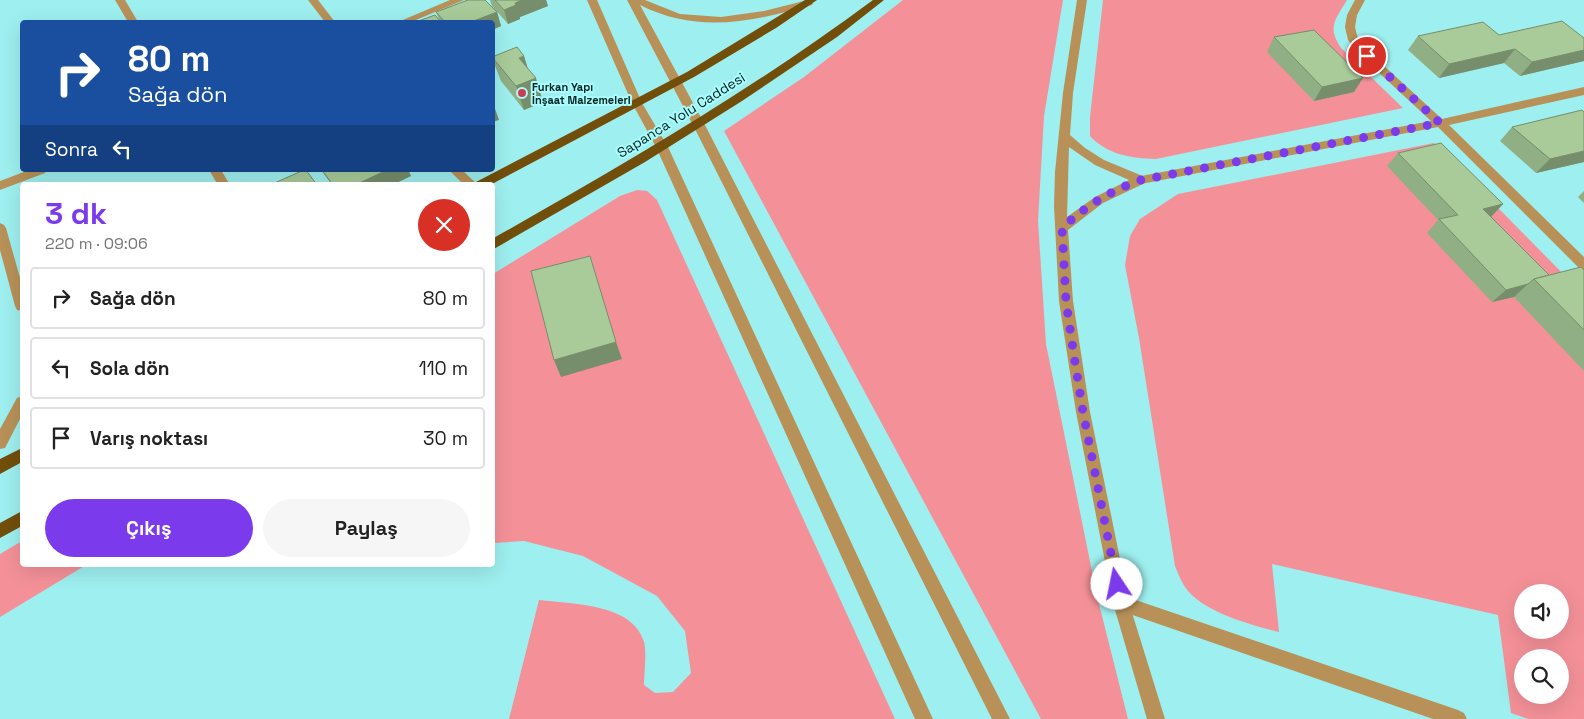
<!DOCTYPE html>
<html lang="tr">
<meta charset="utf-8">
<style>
body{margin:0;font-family:"Space Grotesk",sans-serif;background:#f6f6f6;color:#222;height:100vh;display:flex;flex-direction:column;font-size:19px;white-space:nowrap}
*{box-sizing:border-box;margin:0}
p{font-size:16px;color:#767676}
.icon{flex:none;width:28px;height:28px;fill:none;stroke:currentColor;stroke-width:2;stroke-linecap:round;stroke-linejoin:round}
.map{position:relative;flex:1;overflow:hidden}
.drawer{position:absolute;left:20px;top:182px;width:475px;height:385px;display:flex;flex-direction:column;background:#fff;border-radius:5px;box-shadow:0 5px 20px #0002}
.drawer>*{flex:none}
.guide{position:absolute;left:20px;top:20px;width:475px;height:152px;border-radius:5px;box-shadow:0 5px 20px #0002;background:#1a4fa0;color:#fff;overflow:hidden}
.controls{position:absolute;left:1514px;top:584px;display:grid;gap:10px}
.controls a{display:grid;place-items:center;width:55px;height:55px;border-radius:50%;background:#fff;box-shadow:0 5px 20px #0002;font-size:25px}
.pin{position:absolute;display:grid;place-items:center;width:42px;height:42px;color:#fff;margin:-21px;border:2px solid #fff;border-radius:50%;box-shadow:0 1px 5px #0007}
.me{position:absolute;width:55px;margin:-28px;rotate:349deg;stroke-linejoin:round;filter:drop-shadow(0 0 4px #0008)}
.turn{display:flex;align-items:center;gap:18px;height:105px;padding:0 25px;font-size:22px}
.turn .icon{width:65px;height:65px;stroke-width:2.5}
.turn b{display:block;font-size:35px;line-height:42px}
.then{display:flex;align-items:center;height:48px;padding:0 25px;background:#0003;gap:10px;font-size:19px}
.round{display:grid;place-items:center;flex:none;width:52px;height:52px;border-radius:26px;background:#f6f6f6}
.head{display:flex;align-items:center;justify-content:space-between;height:85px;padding:0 25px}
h1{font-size:30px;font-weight:700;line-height:38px;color:#7c3aed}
.button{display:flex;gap:10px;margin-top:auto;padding:10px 25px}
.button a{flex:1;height:58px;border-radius:30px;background:#7c3aed;color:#fff;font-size:20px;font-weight:700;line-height:58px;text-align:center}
.button a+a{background:#f6f6f6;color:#222}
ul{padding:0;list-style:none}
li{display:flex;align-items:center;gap:15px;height:62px;margin:0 10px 8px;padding:0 15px;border:2px solid #e0e0e0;border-radius:5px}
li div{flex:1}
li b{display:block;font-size:19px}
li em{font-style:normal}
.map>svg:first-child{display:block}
.green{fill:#f49198;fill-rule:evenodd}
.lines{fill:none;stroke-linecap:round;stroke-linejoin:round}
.minor{fill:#b89158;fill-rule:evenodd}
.tertiary{fill:#b89158;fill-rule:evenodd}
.trunk{fill:#724e0b;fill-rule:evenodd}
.wall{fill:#90af84}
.shaded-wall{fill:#768e6b}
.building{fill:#a8cb99;stroke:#768e6b}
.route{stroke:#7c3aed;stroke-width:9;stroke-dasharray:0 16.2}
.poi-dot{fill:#cc3c53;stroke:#abfdfd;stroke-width:2}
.labels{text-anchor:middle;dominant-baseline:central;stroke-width:4;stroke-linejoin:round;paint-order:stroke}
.far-poi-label{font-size:11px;font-weight:bold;fill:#002324;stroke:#abfdfd;text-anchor:start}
.street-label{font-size:14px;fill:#002324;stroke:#abfdfd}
</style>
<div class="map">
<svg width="1584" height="719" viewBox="0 0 1584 719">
<rect width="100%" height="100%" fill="#9eefef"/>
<g class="green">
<polygon points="903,0 1063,0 1044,116 1038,221 1046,344 1097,596 1128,719 1041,719 724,131 804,77"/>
<path d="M 1103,0 L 1347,0 C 1335,20 1327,27 1341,48 L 1403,108 L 1156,159 C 1130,158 1108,155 1090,136 L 1090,117 Z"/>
<path d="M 1434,143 L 1584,295 L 1584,719 L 1528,719 L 1511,713 L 1498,615 L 1272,564 L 1279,632 C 1251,625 1202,612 1185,587 C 1181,581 1178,573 1175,566 L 1139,338 L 1125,265 L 1130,236 L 1140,219 L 1178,194 ZM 1522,592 L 1560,592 L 1560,630 L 1522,630 ZM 1522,658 L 1560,658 L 1560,695 L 1522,695 Z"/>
<path d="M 637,190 L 647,191 L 657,200 L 895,719 L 509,719 L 539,600 C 571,604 633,603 644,642 C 647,652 644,674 644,685 L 655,693 L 673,692 L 691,673 L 685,631 L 657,596 L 583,556 L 524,541 L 493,543 L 493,274 L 620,196 Z"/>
<polygon points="22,541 22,565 86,565 0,617 0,554"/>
</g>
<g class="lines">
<g class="minor">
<polygon points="115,0 125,0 138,22 128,22"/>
<polygon points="308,0 318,0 335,22 325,22"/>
<polygon points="450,0 464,0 411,22 398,22"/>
<polygon points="1355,0 1365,0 1357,15 1355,27 1358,39 1371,54 1442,119 1584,87 1584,95 1449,125 1584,257 1584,270 1579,268 1438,127 1141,184 1137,183 1135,180 1141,176 1431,121 1363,58 1348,40 1345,27 1347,15"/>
<polygon points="29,170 47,170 45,173 0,190 0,181"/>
<polygon points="209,170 221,170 230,185 218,185"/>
<polygon points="449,170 462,170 478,185 464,185"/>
<polygon points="0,223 4,225 6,228 22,285 22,311 17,310 15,306 0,250"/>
<polygon points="22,396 22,415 5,448 0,449 0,429 17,398"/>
<polygon points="1121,595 1458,710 1464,713 1467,719 1433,719 1121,611 1115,609 1113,603 1115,597"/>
</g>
<g class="tertiary">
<polygon points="587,0 597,0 642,103 668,147 933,719 915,719 656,147 632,103"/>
<path d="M 627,0 L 645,0 L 680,14 L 721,17 L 764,11 L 808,0 L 813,3 L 812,5 C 751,22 698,34 640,5 L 705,125 L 1010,719 L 992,719 L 693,125 Z"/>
<path d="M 1077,0 L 1087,0 L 1073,93 L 1070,135 L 1085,148 L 1104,160 L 1145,177 L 1147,180 L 1145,183 L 1103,203 L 1068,230 L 1073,301 L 1090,412 L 1129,603 L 1165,719 L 1147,719 L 1113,603 L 1076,412 L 1059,301 L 1054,206 L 1055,172 L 1063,93 ZM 1069,147 L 1095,165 L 1129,180 L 1095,197 L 1067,217 Z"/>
</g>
<g class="trunk">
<polygon points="805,0 817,0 776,28 694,77 490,185 474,185 476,182 687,72"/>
<path d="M 873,0 L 884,0 L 837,37 L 742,101 L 645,162 L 492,250 L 492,239 C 623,165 752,90 873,0 Z"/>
<polygon points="22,448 22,462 0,474 0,459"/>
<polygon points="22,511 22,526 0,538 0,523"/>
</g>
</g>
<g class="wall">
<polygon points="468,0 485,0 497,12 501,26 492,30 492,22 416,22 435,15 440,21 436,12"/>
<polygon points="490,0 546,0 548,6 520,17 520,19 508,24 492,6"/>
<polygon points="1499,35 1584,61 1520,76 1504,63 1439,78 1408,50 1418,36"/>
<polygon points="1274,37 1354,92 1314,101 1267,52"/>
<polygon points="524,56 528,70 543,102 524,110 501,81 492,58"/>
<polygon points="1512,127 1584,162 1536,173 1500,141"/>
<polygon points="1398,153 1503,204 1491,217 1549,275 1584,270 1584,371 1514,297 1492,302 1427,233 1438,220 1387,166"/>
<polygon points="321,170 408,170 411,176 392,185 332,185"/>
<polygon points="1584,191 1584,203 1578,197"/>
</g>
<g class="shaded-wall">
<polygon points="522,0 546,0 548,6 520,17 520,19 508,24 504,10 515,3"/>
<polygon points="497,12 501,26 492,30 492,22 471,22"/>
<polygon points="1515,49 1504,63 1439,78 1449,64"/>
<polygon points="1584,50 1584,61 1520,76 1532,62"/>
<polygon points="524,56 531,79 536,78 543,102 524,110 516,86 519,58"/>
<polygon points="1363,78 1354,92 1314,101 1322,87"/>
<polygon points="492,106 494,106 499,120 492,122"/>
<polygon points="1584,151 1584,162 1536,173 1550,159"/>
<polygon points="387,170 408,170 411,176 392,185 355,185"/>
<polygon points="1503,204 1490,218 1483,209"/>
<polygon points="1528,284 1514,297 1492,302 1506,290"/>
<polygon points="616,342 622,359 561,377 554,360"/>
</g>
<g class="building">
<polygon points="468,0 485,0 497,12 471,22 445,22 436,12"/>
<polygon points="495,0 522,0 515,3 516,5 504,10"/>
<polygon points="435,15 441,22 416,22"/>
<polygon points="1562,21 1584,38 1584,50 1532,62 1515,49 1449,64 1418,36 1483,22 1499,35"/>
<polygon points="1314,30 1363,78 1322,87 1274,37"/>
<polygon points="517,47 524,56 519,58 536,78 516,86 492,57"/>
<polygon points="1582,110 1584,112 1584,151 1550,159 1512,127"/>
<polygon points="1441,143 1503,204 1483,209 1549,275 1534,279 1528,284 1506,290 1439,219 1458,215 1398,153"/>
<polygon points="304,170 306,170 317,185 270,185"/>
<polygon points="322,170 387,170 355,185 333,185"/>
<polygon points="590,256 616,342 554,360 531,271"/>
<polygon points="1581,267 1584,270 1584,330 1534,279"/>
</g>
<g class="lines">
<path class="route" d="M 1117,584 L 1083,412 L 1074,356 L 1066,301 L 1062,228 C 1086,206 1110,191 1141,180 L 1440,123 L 1367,56"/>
</g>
<circle class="poi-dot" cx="522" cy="93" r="5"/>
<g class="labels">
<g class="far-poi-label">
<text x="532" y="87">Furkan Yapı<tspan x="532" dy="13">İnşaat Malzemeleri</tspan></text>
</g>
<g class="street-label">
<text transform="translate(681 115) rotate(-32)">Sapanca Yolu Caddesi</text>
</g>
</g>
</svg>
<div class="controls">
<a><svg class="icon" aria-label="sound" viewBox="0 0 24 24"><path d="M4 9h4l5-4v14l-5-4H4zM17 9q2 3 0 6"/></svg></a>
<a><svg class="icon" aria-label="search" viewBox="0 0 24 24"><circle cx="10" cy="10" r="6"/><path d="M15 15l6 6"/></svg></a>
</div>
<div class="pin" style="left:1367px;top:56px;background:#d93025"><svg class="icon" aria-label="arrive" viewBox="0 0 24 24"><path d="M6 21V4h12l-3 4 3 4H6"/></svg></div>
<svg class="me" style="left:1117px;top:584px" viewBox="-20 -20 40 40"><circle r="19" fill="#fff"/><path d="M0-13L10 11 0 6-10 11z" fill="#7c3aed"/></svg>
<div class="guide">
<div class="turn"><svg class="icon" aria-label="right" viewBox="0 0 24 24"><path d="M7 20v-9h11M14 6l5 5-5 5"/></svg><div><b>80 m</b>Sağa dön</div></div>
<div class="then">Sonra<svg class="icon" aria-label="left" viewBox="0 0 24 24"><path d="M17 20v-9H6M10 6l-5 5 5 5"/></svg></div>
</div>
<section class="drawer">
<div class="head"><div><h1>3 dk</h1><p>220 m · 09:06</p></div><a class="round" style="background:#d93025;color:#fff"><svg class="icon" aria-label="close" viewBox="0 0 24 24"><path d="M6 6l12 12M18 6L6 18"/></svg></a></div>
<ul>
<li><svg class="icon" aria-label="right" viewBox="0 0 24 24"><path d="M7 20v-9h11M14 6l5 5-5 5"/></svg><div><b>Sağa dön</b></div><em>80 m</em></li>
<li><svg class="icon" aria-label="left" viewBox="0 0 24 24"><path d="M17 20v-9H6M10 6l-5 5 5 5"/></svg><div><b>Sola dön</b></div><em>110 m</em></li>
<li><svg class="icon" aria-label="arrive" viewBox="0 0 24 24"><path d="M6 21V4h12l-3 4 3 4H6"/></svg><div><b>Varış noktası</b></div><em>30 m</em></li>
</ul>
<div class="button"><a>Çıkış</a><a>Paylaş</a></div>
</section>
</div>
